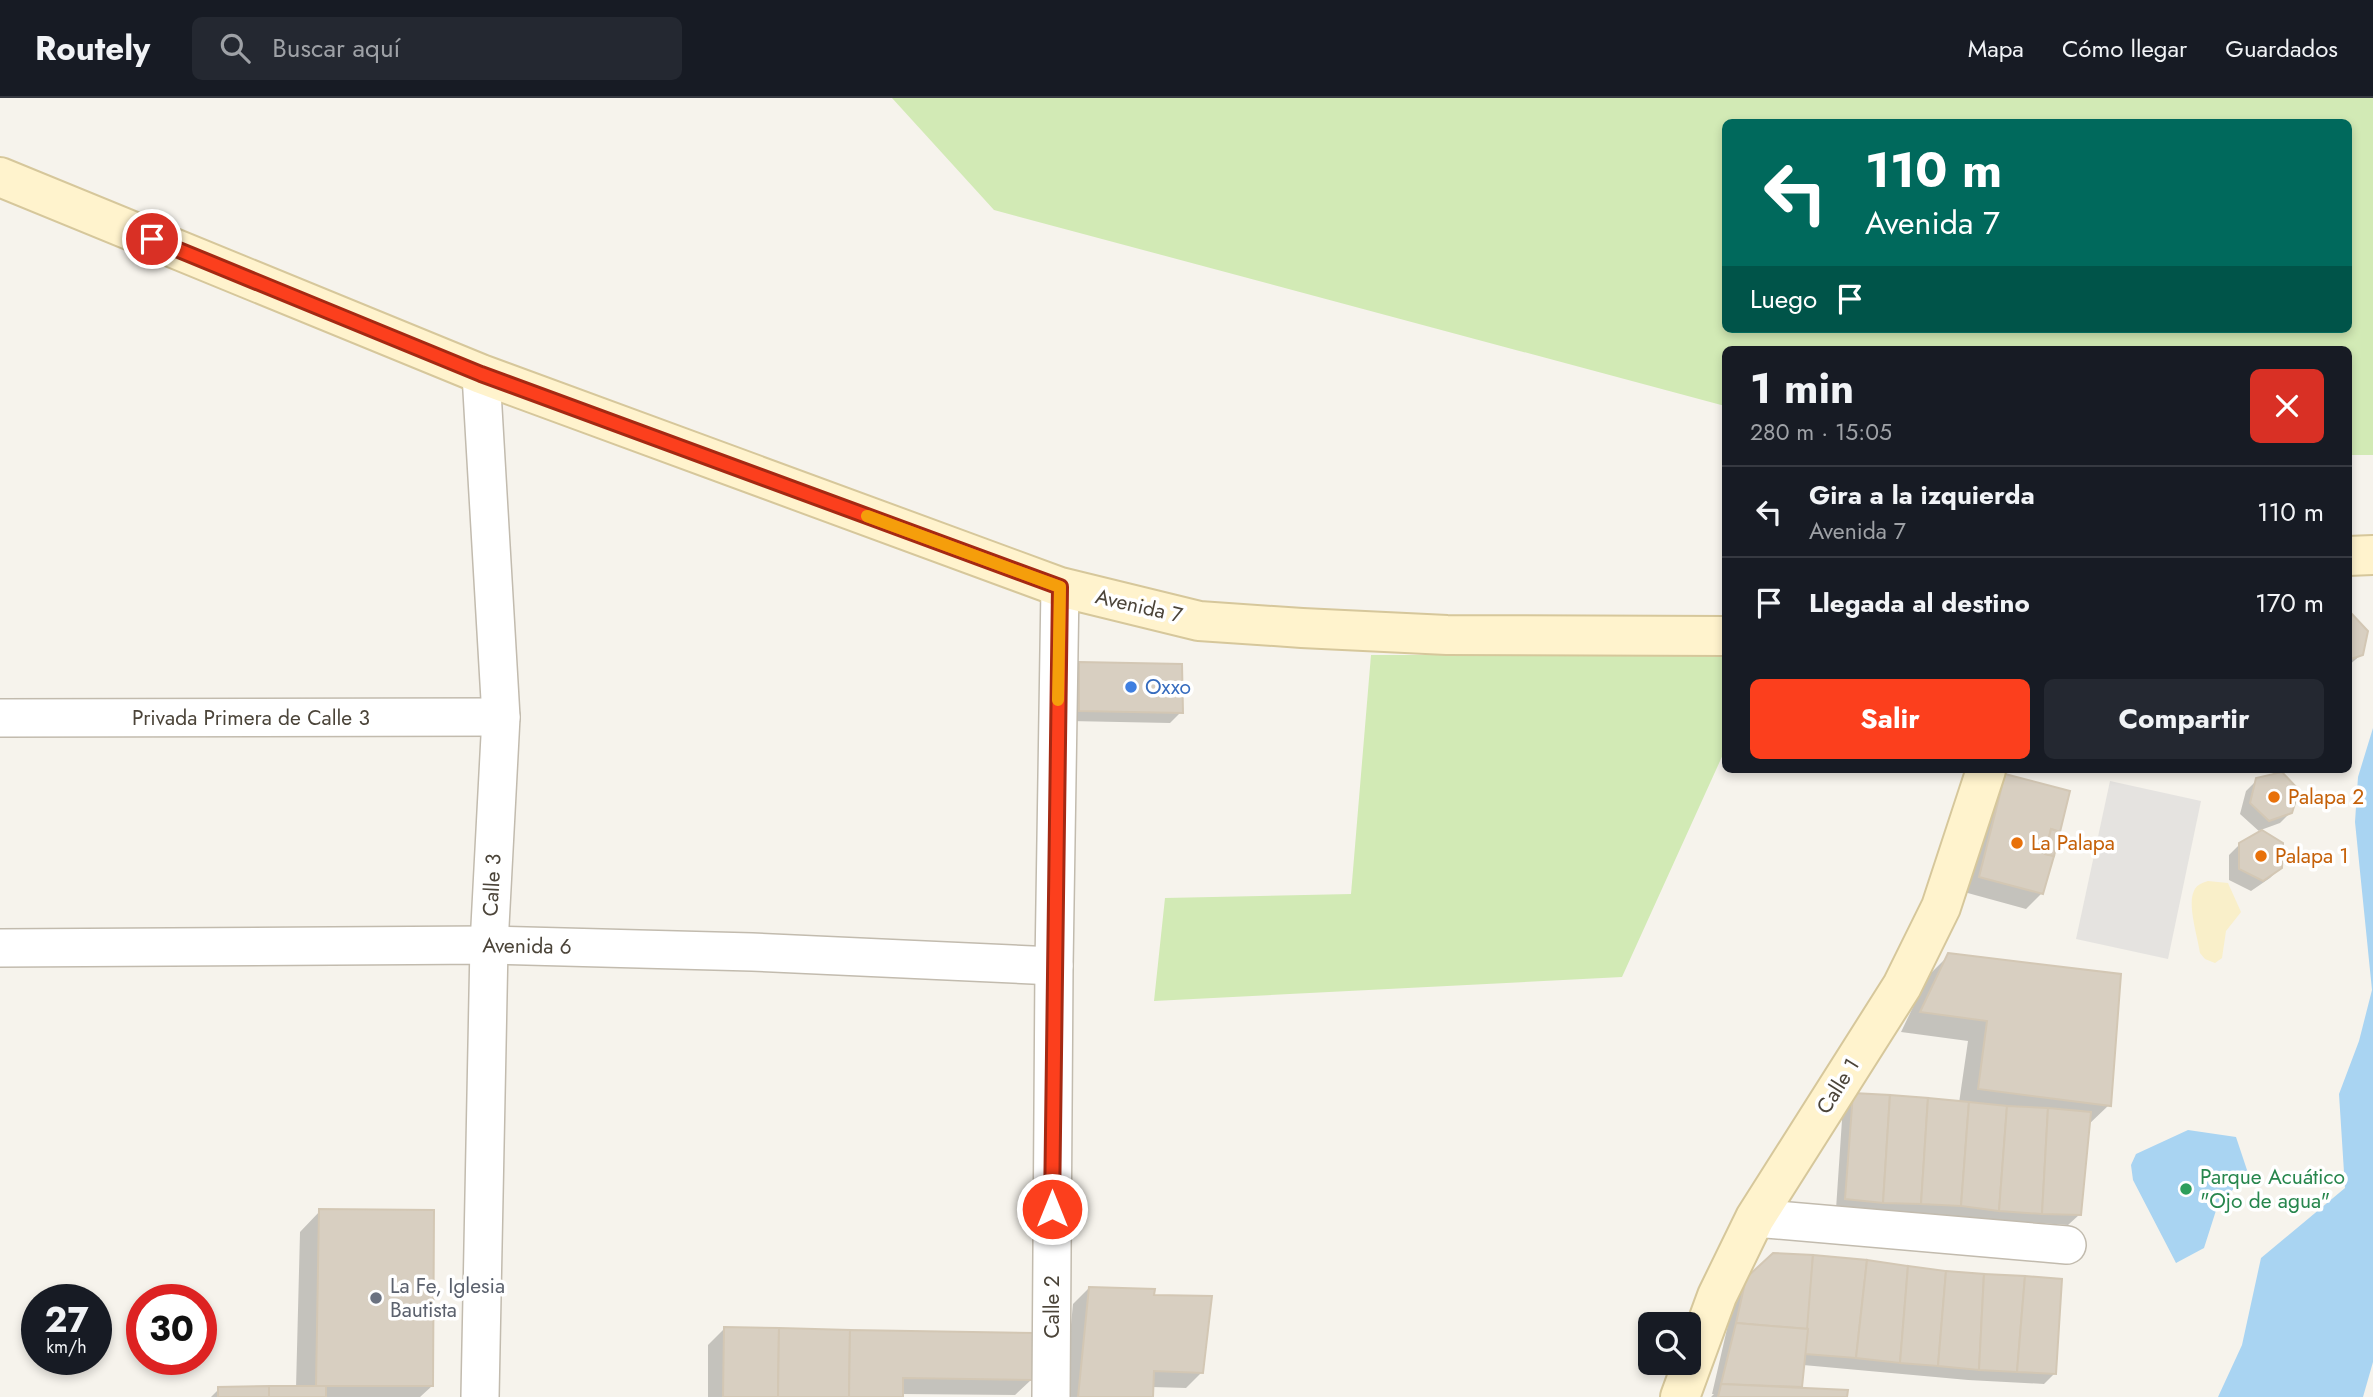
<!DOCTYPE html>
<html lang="es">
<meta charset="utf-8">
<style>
body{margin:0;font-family:Jost,sans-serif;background:#242831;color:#f1f3f6;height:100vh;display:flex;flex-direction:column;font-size:26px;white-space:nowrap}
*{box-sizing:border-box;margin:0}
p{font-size:23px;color:#9ea1a6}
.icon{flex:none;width:38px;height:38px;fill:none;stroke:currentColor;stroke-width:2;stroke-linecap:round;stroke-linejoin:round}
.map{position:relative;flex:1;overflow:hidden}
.side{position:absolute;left:1722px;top:248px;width:630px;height:427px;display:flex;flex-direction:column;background:#171b24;border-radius:10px;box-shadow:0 4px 10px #0003}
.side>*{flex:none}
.guide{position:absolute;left:1722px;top:21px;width:630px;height:214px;border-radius:10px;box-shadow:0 4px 10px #0003;background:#00695c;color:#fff;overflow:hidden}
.buttons{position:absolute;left:1638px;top:1214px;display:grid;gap:14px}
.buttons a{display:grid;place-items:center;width:63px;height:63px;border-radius:10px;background:#171b24;box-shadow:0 4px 10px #0003;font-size:35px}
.speed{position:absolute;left:21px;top:1186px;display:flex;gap:14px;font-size:35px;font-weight:700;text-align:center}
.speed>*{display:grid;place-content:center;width:91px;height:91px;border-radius:50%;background:#171b24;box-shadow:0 4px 10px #0003;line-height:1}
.speed small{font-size:18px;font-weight:400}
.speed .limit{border:10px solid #d22;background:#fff;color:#111}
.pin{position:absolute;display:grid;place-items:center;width:60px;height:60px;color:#fff;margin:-30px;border:4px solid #fff;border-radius:50%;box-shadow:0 2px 7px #0007}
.me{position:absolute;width:77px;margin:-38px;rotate:0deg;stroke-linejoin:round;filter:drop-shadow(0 0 5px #0008)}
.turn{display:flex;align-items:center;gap:24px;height:147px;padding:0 28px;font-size:32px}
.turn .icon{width:91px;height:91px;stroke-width:2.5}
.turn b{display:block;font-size:49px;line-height:60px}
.then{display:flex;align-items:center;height:66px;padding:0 28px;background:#0003;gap:14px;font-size:26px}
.round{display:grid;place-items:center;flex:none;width:74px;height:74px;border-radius:10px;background:#242831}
.overview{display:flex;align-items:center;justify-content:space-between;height:119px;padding:0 28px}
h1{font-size:42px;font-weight:700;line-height:52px}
.cta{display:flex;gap:14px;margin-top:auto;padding:14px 28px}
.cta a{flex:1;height:80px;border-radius:10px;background:#fc3f1d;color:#fff;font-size:28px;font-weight:700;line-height:80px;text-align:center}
.cta a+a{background:#242831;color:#f1f3f6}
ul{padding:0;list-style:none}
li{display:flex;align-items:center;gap:21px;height:91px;padding:0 28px;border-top:2px solid #363941}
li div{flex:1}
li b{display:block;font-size:26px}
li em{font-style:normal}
header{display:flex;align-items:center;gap:42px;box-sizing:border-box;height:98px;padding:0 35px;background:#171b24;border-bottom:2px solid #363941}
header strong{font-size:33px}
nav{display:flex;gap:38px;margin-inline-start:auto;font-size:24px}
.search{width:490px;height:63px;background:#242831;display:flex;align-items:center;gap:18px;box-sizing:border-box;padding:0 24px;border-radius:10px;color:#9ea1a6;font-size:26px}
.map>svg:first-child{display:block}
.green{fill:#d2eab5;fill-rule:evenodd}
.sand{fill:#f9efc9}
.parking{fill:#e5e3e0}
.water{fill:#a9d4f2}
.shadow{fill:#0003}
.building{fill:#d8cfc1;stroke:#d3c7b4;stroke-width:2}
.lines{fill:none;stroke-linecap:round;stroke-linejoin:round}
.street-casing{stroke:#c2bbae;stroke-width:40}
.secondary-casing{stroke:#d6c79b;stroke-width:42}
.street{stroke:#fff;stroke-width:37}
.secondary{stroke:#fff3cd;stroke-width:38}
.route-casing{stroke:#a42913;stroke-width:18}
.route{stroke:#fc3f1d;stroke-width:12}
.slow{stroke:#f59e0b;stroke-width:12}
.shop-dot{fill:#3f7fe0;stroke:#fff;stroke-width:2.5}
.food-dot{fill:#e8710a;stroke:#fff;stroke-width:2.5}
.leisure-dot{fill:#2e9e5b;stroke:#fff;stroke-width:2.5}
.worship-dot{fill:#6b7280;stroke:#fff;stroke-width:2.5}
.labels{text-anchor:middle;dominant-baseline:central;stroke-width:7;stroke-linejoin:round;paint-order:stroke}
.street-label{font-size:21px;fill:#4b4439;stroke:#fff}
.shop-label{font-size:21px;fill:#366cbe;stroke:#fff;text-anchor:start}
.food-label{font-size:21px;fill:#c56008;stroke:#fff;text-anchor:start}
.leisure-label{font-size:21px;fill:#27864d;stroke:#fff;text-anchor:start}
.worship-label{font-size:21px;fill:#5b616d;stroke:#fff;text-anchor:start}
</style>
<header>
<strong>Routely</strong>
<div class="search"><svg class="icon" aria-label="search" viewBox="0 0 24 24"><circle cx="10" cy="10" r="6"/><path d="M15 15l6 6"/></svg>Buscar aquí</div>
<nav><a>Mapa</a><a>Cómo llegar</a><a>Guardados</a></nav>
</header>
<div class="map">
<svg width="2373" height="1299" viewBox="0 0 2373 1299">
<rect width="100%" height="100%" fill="#f6f3ec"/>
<g class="green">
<path d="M 892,0 L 2373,0 L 2373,357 L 2349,357 L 2348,252 L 1726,252 L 1725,308 L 994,112 ZM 1726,24 L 2348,24 L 2348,231 L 1726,231 Z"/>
<polygon points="1371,557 1725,557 1725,652 1622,879 1154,903 1165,800 1351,796"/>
</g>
<path class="sand" d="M 2208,783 L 2228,785 L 2241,814 L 2226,833 L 2222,860 L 2215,865 L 2205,861 L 2200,855 C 2198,840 2187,806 2194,793 C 2196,787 2202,785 2208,783 Z"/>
<polygon class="parking" points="2110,683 2201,703 2168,861 2076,841"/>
<g class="water">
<polygon points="2373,630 2373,1264 2363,1299 2218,1299 2242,1247 2261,1160 2345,1090 2339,996 2359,943 2372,892 2355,724 2358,679"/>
<polygon points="2188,1032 2236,1039 2250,1081 2220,1100 2204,1150 2176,1165 2133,1082 2131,1067 2136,1056"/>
</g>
<g class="shadow">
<polygon points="2348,518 2362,556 2348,568"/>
<polygon points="1080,566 1181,614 1170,625 1069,623 1069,577"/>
<polygon points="2006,678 2042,795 2026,811 1964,794 1990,694"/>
<polygon points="2257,682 2291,714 2280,725 2258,733 2281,746 2281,769 2270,780 2251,793 2229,782 2229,757 2240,746 2261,735 2240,716 2246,693"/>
<polygon points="1949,857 2109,1007 2087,1028 2079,1117 2068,1127 1836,1111 1843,1007 1854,997 1959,1005 1968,943 1901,934 1928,878"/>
<polygon points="320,1113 432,1288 420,1299 211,1299 219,1291 296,1290 300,1134"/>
<polygon points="1867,1164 1983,1177 2055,1275 2044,1286 1968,1282 1803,1267 1801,1288 1797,1291 1846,1299 1711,1299 1714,1296 1712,1296 1736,1192 1747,1181"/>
<polygon points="1089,1190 1152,1199 1202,1274 1186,1290 1152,1289 1151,1299 1064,1299 1073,1206"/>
<polygon points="724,1231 1031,1282 1015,1297 901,1296 901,1299 708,1299 708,1247"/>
</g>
<g class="building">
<polygon points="2351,515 2368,533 2363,557 2348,562 2348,516"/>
<polygon points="1079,564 1182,566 1183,615 1079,613"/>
<polygon points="2282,674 2299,692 2292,715 2269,723 2250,705 2256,680"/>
<polygon points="2005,676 2070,693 2060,734 2051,731 2045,756 2054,758 2043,796 1979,779"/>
<polygon points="2051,731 2060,734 2054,758 2045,756"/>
<polygon points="2262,732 2283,745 2282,770 2263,783 2239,771 2239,745"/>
<polygon points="1948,855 2121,876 2111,1008 1978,991 1987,923 1920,914"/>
<polygon points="1853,995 1890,997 1883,1105 1845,1101"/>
<polygon points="1890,997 1928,1000 1921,1106 1883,1105"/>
<polygon points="1928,1000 1969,1004 1961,1108 1921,1106"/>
<polygon points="1969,1004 2007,1008 1999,1113 1961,1108"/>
<polygon points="2007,1008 2048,1010 2042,1116 1999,1113"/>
<polygon points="2048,1010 2091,1014 2081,1117 2042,1116"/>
<polygon points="319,1111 434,1112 433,1288 316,1288"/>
<polygon points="1773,1155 1813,1157 1808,1231 1736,1225 1746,1180"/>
<polygon points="1813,1157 1867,1162 1856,1260 1805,1256"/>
<polygon points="1867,1162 1908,1168 1900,1265 1856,1260"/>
<polygon points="1908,1168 1946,1173 1938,1268 1900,1265"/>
<polygon points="1946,1173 1984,1176 1979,1272 1938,1268"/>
<polygon points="1984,1176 2025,1178 2017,1274 1979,1272"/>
<polygon points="2025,1178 2062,1181 2056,1276 2017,1274"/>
<polygon points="1089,1189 1155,1191 1154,1197 1212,1198 1203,1275 1154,1273 1153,1299 1078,1299"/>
<polygon points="1736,1225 1808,1231 1802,1289 1721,1286"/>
<polygon points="724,1229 779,1230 778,1299 723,1299"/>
<polygon points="779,1230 850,1232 849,1299 778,1299"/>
<polygon points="850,1232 1033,1235 1032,1282 903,1280 903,1299 849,1299"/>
<polygon points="1721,1286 1848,1292 1847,1299 1718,1299"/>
<rect x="269" y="1288" width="57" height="11"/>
<polygon points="269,1288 269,1299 218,1299 218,1289"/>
</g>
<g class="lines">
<defs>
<g id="street">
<polyline points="0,620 501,619"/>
<polyline points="0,850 489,847 752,854 1054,868"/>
<polyline points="1755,1120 2067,1147"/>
<polyline points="480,1299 489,847 501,619 481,276"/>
<polyline points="1051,1299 1054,868 1060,489"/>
</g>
<g id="secondary">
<polyline points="0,79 481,276 1060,489 1199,523 1302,530 1447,537 1726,538"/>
<polyline points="2348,458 2373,457"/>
<polyline points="1680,1299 1717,1198 1755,1120 1902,888 1941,809 1986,672"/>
</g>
</defs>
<use href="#street" class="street-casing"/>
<use href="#secondary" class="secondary-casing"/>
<use href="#street" class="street"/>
<use href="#secondary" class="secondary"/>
</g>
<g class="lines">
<defs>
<polyline id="route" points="152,141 481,276 1060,489 1052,1111"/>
</defs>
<use href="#route" class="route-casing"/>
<use href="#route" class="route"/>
<polyline class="slow" points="867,418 1060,489 1058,602"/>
</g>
<circle class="shop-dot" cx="1131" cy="589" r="7"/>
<g class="food-dot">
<circle cx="2274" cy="699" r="7"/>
<circle cx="2017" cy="745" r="7"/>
<circle cx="2261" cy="758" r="7"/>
</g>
<circle class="leisure-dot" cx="2186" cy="1091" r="7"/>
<circle class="worship-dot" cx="376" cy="1200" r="7"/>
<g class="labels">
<g class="street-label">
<text transform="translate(1139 508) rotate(13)">Avenida 7</text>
<text x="251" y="620">Privada Primera de Calle 3</text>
<text transform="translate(492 787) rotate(-87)">Calle 3</text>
<text transform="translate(527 848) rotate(1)">Avenida 6</text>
<text transform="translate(1838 988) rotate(-58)">Calle 1</text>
<text transform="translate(1052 1209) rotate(-90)">Calle 2</text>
</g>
<g class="shop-label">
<text x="1145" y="589">Oxxo</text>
</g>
<g class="food-label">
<text x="2288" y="699">Palapa 2</text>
<text x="2031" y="745">La Palapa</text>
<text x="2275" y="758">Palapa 1</text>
</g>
<g class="leisure-label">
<text x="2200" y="1079">Parque Acuático<tspan x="2200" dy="24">"Ojo de agua"</tspan></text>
</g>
<g class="worship-label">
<text x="390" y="1188">La Fe, Iglesia<tspan x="390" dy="24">Bautista</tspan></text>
</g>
</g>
</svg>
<div class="buttons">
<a><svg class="icon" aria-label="search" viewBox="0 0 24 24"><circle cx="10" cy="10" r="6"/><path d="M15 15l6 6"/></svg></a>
</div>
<div class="speed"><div>27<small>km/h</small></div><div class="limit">30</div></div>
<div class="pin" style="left:152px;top:141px;background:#d93025"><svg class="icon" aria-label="arrive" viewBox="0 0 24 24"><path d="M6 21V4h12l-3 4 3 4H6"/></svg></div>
<svg class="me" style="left:1052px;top:1111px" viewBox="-20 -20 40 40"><circle r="17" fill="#fc3f1d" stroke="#fff" stroke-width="3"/><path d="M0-11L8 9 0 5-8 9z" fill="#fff"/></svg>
<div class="guide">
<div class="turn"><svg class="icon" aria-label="left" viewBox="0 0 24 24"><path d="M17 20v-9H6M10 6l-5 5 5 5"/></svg><div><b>110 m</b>Avenida 7</div></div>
<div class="then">Luego<svg class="icon" aria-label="arrive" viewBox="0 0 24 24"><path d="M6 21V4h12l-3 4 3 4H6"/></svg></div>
</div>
<section class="side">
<div class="overview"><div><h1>1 min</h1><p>280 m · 15:05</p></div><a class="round" style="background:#d93025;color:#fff"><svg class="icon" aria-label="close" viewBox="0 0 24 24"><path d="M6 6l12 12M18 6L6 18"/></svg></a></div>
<ul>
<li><svg class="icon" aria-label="left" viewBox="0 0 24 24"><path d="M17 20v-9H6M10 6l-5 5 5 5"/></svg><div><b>Gira a la izquierda</b><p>Avenida 7</p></div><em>110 m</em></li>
<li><svg class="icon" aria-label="arrive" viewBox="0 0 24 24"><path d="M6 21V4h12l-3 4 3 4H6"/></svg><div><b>Llegada al destino</b></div><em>170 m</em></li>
</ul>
<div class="cta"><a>Salir</a><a>Compartir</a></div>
</section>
</div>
